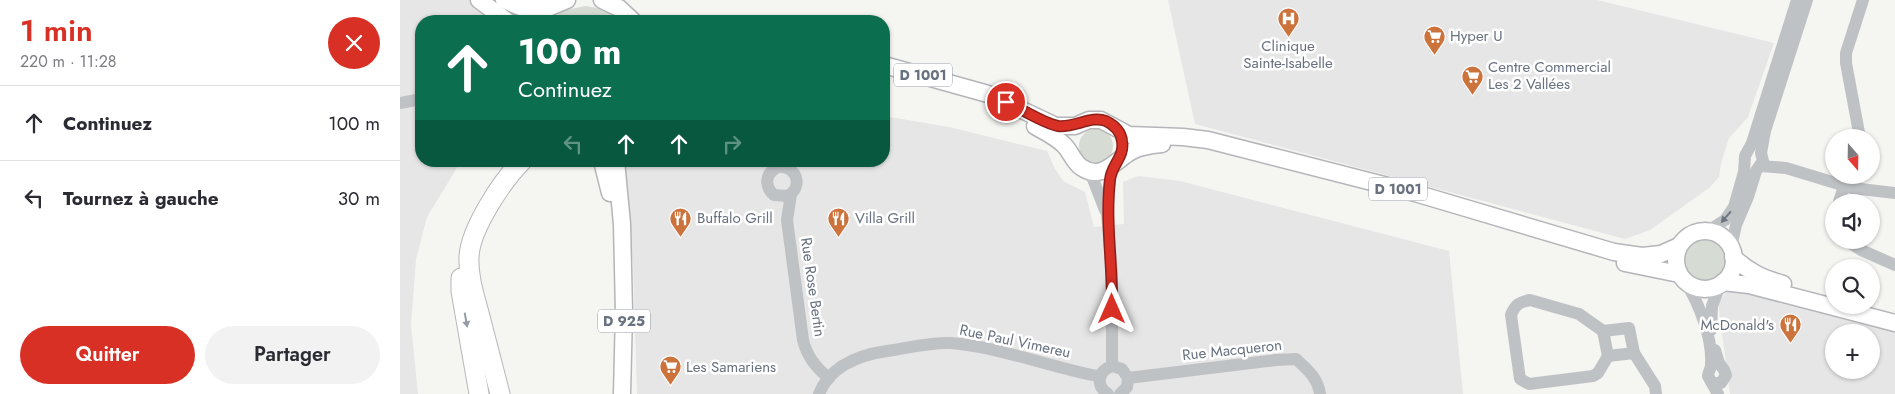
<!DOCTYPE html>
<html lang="fr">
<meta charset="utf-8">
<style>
body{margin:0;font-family:Jost,sans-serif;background:#f2f2f3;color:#2b2b33;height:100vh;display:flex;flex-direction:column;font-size:19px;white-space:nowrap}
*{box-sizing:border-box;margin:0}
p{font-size:16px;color:#7c7c81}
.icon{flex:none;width:28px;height:28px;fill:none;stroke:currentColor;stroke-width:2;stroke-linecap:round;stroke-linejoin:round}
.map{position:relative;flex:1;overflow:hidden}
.panel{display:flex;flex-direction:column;background:#fff;width:400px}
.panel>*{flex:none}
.banner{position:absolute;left:15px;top:15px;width:475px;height:152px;border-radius:20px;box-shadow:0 1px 4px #0004;background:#0b6e4f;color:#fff;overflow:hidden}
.needle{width:32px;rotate:160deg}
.fabs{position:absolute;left:1425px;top:129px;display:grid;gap:10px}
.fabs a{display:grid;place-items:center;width:55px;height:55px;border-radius:50%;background:#fff;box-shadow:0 1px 4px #0004;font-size:25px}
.pin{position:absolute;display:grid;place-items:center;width:42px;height:42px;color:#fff;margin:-21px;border:2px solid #fff;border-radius:50%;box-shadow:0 1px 5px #0007}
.me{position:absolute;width:55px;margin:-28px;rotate:0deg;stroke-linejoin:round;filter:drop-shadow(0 0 4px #0008)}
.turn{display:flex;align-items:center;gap:18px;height:105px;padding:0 20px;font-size:22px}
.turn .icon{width:65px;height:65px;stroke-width:2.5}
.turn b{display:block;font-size:35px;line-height:42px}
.lanes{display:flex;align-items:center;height:48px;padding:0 20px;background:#0003;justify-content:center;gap:25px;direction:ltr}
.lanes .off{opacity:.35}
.round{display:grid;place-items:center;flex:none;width:52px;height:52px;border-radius:26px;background:#f2f2f3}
.head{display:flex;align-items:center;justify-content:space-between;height:85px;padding:0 20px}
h1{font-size:30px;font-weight:600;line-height:38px;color:#d93025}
.cta{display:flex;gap:10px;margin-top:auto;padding:10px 20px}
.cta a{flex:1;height:58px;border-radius:30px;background:#d93025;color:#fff;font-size:20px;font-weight:600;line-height:58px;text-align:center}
.cta a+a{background:#f2f2f3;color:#2b2b33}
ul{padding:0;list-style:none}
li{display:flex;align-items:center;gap:15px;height:75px;padding:0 20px;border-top:1px solid #e1e1e2}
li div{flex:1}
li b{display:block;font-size:19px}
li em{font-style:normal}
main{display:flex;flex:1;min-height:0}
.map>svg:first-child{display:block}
.built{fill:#e5e6e5;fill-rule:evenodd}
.green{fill:#d6dbd4}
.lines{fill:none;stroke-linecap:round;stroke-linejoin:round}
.major-casing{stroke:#b3b5b9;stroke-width:19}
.highway-casing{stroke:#b4b6ba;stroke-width:21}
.minor{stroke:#bfc2c5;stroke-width:12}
.major{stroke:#fff;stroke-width:16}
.highway{stroke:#fff;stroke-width:19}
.oneway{fill:#6c7582}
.oneway2{fill:#959ca5}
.route-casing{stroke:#8d1f18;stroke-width:12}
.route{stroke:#d93025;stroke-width:9}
.labels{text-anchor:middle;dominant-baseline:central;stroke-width:5;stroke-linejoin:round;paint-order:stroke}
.shield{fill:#fff;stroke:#959ca5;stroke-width:1}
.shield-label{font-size:14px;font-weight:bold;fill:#68717f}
.poi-label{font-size:15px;fill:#68717f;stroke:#fff;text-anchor:start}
.street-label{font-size:15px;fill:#68717f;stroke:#fff}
</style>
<main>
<section class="panel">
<div class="head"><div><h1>1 min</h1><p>220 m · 11:28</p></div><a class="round" style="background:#d93025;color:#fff"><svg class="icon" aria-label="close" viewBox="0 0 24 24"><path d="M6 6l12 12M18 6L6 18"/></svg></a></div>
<ul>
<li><svg class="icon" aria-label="ahead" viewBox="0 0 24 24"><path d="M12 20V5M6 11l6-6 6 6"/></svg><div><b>Continuez</b></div><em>100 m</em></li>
<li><svg class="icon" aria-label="left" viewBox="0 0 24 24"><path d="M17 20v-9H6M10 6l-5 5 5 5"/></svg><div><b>Tournez à gauche</b></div><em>30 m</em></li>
</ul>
<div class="cta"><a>Quitter</a><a>Partager</a></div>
</section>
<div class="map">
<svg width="1495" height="394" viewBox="0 0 1495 394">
<rect width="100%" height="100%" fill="#f5f5f2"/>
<g class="built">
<polygon points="0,0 134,0 119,21 21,21 21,161 61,161 27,217 16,259 11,325 18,394 0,394"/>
<polygon points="768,0 1197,0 1374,43 1348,117 1329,138 1321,163 1319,177 1309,188 1250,230 1225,239 795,124"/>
<polygon points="484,116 549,127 647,151 655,169 663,181 685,192 694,227 724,224 723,182 738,176 780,181 1049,251 1063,394 237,394 233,263 223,161 484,161"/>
<path d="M 1339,276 L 1495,318 L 1495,394 L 1330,394 L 1318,303 ZM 1434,332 L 1471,332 L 1471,370 L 1434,370 Z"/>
</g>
<g class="green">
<polygon points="186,6 208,10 224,21 148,21 165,10"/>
<circle cx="696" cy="146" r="17"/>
<circle cx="1305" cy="261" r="22"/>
</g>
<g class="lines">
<defs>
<g id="major">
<polyline points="79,0 107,21"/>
<polyline points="104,0 120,7 148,8"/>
<polyline points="202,0 219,8 233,21"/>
<polyline points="135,21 148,8 167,0"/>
<polyline points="484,65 588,94 656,126 675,126 689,120 701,120 729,135 783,137 808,140 1015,193 1214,252 1242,256 1261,254 1279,246"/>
<path d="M 635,126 C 645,132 656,137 664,145 C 671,152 673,161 681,167 C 702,182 715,160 732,151 C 741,146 752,145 762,144"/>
<polyline points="202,161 210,193"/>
<polyline points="216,161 222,224 224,312 222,394"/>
<circle cx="1305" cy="260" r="29"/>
<path d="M 1333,257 C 1349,272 1362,278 1383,284"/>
<polyline points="1225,263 1279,274"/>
<polyline points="1323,282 1349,285 1495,323"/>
</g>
<g id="highway">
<polyline points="61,278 61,291 79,394"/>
<path d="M 100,394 C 93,367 86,340 79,313 C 74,294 68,276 69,256 C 71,228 102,181 122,161"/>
</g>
</defs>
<use href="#major" class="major-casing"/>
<use href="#highway" class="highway-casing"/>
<g class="minor">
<polyline points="0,103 21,99"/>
<polyline points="1460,138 1446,63 1446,53 1463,0"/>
<polyline points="1360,166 1386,168 1452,188 1495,193"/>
<path d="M 378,167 C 397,165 404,188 387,196 L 374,195 C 364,186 365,173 378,167 L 379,161"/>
<polyline points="686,170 693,179 705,210"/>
<polyline points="1452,188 1456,175"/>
<path d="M 391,194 L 387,220 L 403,340 C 407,357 416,368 429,378"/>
<polyline points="1439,202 1444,186"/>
<polyline points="1308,231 1325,220 1334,207 1344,172 1345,156 1352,143 1397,0"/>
<polyline points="1446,240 1461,250 1495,265"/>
<polyline points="1332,251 1332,243 1336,225 1348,197 1356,171 1363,161 1361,153 1365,131 1407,0"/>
<path d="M 1285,281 C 1299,303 1313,339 1311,365 C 1311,369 1308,372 1308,376 L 1318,394"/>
<path d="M 1130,300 L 1179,314 L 1203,331 L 1208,356 L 1198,373 L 1193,376 L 1129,384 L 1120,379 L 1111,315 C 1115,305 1119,302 1130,300 Z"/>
<polyline points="1311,330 1312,306 1320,285"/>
<polyline points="1203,331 1229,328 1234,353 1208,356"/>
<polyline points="1234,353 1255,386 1256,394"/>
<polyline points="712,366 712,272 707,214 710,178 713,166"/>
<path d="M 728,378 L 876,360 L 896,359 C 907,369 918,378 920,394"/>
<polyline points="1313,383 1321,383 1326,375 1324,370 1319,363 1315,350"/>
<path d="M 419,394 C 430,366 459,355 487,351 C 508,348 530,342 551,343 C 589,346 627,359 663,368 C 675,371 688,375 700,376"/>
<path d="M 708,394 C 695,385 698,371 712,366 L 722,369 L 728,378 L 727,387 L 720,394"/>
</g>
<use href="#major" class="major"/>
<use href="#highway" class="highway"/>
</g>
<defs><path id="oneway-solid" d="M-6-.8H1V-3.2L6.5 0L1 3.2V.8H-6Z" transform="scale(1.25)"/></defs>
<use class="oneway" href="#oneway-solid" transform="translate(1326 217) rotate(131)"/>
<use class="oneway2" href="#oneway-solid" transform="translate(66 320) rotate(80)"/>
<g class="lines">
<defs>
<path id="route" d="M 606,102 C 620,108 645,124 658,126 C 675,128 691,115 706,121 C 714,125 721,132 722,141 C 725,157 711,165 710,180 C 705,222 713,266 712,309"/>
</defs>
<use href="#route" class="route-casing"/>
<use href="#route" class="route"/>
</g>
<defs>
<symbol id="hospital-pin" viewBox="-11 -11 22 30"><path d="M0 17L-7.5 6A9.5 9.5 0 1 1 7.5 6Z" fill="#cc733c" stroke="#fff"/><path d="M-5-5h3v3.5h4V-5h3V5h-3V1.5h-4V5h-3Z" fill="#fff"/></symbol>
<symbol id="supermarket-pin" viewBox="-11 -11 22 30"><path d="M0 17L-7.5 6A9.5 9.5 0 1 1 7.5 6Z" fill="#cc733c" stroke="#fff"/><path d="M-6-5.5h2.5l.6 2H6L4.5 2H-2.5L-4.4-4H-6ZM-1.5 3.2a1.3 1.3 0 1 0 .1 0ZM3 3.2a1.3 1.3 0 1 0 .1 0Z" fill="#fff"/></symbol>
<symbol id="restaurant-pin" viewBox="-11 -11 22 30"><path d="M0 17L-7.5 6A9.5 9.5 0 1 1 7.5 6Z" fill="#cc733c" stroke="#fff"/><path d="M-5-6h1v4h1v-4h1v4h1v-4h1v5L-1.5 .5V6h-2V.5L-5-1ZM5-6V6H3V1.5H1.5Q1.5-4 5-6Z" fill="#fff"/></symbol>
</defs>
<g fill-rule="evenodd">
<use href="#hospital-pin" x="876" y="6" width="25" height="34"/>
<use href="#supermarket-pin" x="1022" y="24" width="25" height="34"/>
<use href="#supermarket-pin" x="1060" y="64" width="25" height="34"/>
<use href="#restaurant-pin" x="268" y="206" width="25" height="34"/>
<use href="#restaurant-pin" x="426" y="206" width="25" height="34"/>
<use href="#restaurant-pin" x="1378" y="312" width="25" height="34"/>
<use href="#supermarket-pin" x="258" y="354" width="25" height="34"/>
</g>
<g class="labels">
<g class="shield">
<rect x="494" y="63.5" width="58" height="23" rx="4"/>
<rect x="969" y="177.5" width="58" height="23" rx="4"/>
<rect x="198" y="309.5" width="52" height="23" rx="4"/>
</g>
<g class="shield-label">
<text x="523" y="75">D 1001</text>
<text x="998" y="189">D 1001</text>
<text x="224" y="321">D 925</text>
</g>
<g class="poi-label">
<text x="1050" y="36">Hyper U</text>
<text x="888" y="46" text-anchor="middle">Clinique<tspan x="888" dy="17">Sainte-Isabelle</tspan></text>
<text x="1088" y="67">Centre Commercial<tspan x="1088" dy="17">Les 2 Vallées</tspan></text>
<text x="297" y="218">Buffalo Grill</text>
<text x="455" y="218">Villa Grill</text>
<text x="1374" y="325" text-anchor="end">McDonald's</text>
<text x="286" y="367">Les Samariens</text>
</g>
<g class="street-label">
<text transform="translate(413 287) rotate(82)">Rue Rose Bertin</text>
<text transform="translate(615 341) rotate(12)">Rue Paul Vimereu</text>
<text transform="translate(832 350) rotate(-6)">Rue Macqueron</text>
</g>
</g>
</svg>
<div class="fabs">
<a><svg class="needle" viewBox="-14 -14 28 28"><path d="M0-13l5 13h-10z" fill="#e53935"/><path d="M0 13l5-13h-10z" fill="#7c7c81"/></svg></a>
<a><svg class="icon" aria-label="sound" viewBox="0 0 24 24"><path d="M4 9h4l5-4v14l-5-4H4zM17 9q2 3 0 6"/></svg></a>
<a><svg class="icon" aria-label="search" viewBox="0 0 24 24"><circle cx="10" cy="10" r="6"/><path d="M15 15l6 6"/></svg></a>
<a>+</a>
</div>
<div class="pin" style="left:606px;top:102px;background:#d93025"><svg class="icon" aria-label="arrive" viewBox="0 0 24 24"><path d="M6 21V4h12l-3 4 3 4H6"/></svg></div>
<svg class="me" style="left:712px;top:309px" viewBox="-20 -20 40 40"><path d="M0-17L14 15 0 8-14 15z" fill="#d93025" stroke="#fff" stroke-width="4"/></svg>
<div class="banner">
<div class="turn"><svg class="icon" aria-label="ahead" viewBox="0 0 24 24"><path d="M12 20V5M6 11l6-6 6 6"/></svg><div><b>100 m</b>Continuez</div></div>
<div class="lanes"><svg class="icon off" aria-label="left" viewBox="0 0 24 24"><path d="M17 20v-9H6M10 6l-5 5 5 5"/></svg><svg class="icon" aria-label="ahead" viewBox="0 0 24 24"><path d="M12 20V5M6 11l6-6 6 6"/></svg><svg class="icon" aria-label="ahead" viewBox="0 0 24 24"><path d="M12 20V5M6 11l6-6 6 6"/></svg><svg class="icon off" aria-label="right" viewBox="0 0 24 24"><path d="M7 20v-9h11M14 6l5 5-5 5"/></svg></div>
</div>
</div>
</main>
